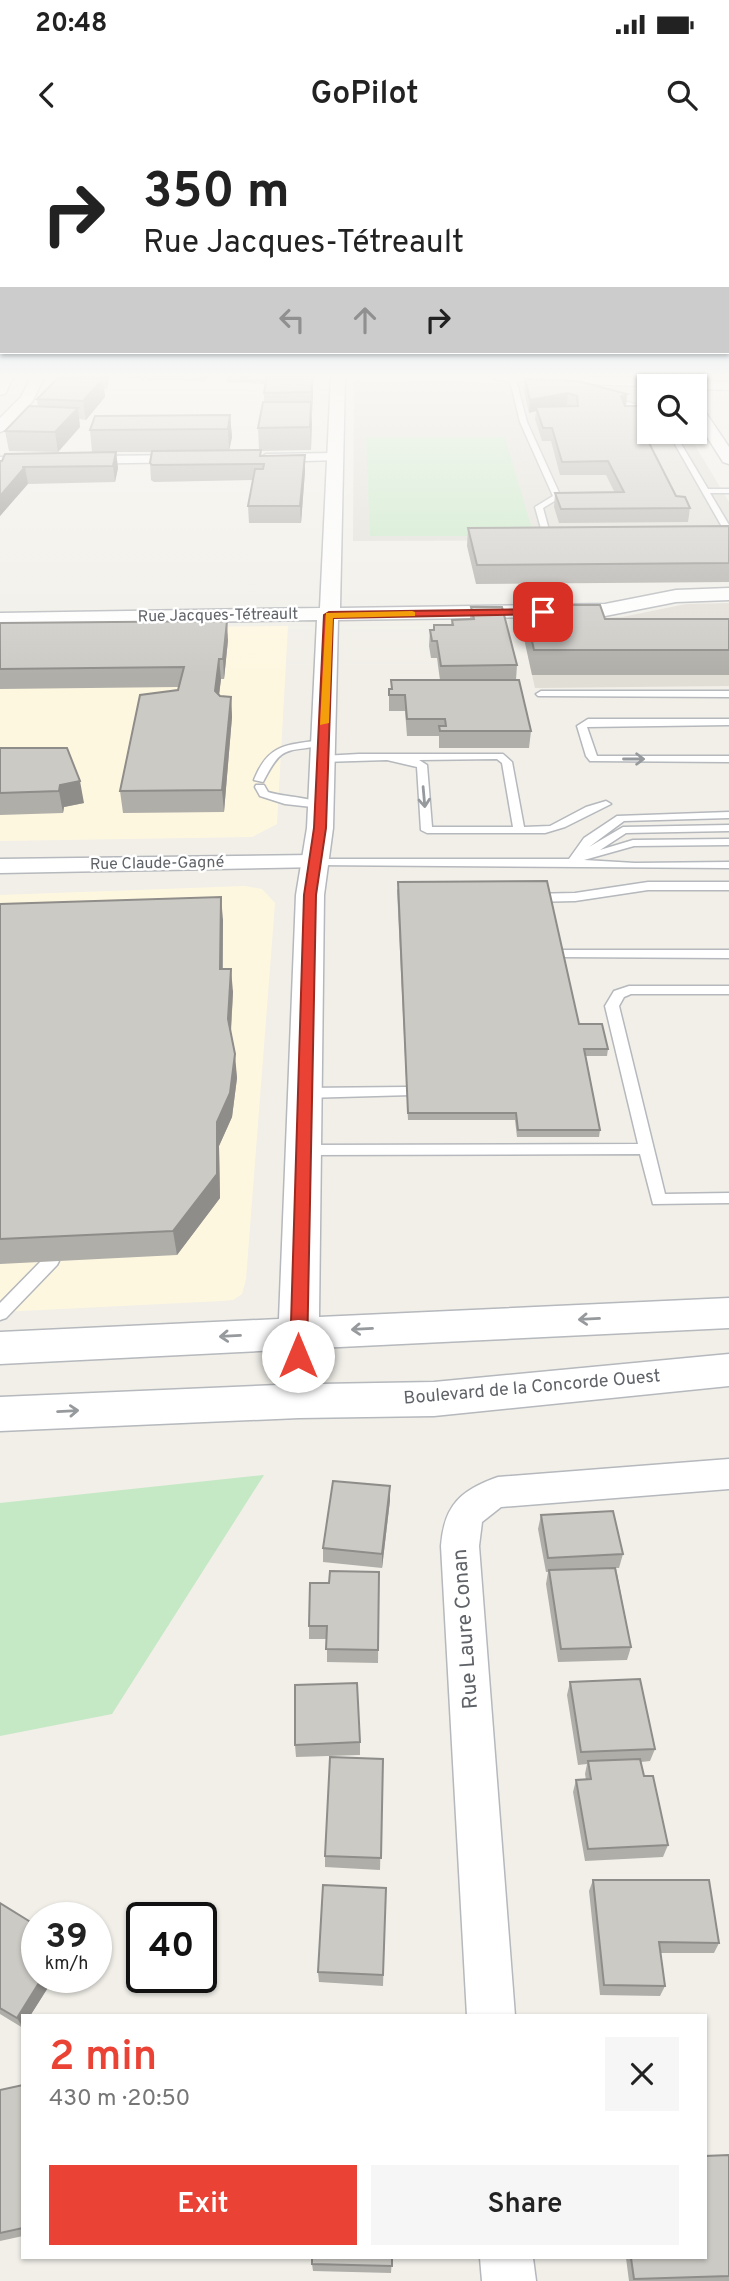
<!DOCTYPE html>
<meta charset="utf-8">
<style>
body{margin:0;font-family:Overpass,sans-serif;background:#f6f6f6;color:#222;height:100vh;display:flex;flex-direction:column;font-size:26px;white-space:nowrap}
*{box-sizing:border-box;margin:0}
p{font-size:23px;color:#767676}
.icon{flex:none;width:38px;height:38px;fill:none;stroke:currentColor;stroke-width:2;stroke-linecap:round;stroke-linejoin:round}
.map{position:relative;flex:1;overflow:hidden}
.panel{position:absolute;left:21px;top:1874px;width:686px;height:245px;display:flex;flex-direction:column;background:#fff;border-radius:0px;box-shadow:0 2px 5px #0004}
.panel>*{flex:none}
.hud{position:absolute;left:0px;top:0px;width:730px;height:214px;box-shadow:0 2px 5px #0004;background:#fff;color:#222;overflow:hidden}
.controls{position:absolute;left:637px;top:234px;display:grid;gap:14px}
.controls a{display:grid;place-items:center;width:70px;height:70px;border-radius:0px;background:#fff;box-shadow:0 2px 5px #0004;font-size:35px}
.speed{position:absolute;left:21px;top:1762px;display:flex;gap:14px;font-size:35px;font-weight:700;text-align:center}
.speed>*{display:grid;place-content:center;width:91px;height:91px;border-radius:50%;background:#fff;box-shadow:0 2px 5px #0004;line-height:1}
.speed small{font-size:18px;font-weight:400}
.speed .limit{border:4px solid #111;border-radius:10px;background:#fff;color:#111}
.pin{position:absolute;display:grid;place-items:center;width:60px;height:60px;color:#fff;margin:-30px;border-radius:14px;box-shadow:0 4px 10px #0006}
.me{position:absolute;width:77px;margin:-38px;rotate:0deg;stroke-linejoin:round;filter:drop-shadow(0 0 5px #0008)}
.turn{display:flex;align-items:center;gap:24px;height:147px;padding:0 28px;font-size:32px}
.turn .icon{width:91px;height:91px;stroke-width:2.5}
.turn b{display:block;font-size:49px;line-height:60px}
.lanes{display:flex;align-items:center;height:66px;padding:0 28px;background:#0003;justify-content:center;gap:35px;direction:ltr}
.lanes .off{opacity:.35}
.round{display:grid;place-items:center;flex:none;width:74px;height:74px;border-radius:0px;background:#f6f6f6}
.head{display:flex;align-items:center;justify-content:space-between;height:119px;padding:0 28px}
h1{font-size:42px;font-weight:600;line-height:52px;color:#ea4335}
.primary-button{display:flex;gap:14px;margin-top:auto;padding:14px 28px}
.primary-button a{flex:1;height:80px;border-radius:0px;background:#ea4335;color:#fff;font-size:28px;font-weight:600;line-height:80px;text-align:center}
.primary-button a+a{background:#f6f6f6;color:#222}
.status{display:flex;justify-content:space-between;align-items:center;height:49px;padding:0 35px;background:#fff;direction:ltr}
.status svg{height:19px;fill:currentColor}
header{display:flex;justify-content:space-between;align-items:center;height:91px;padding:0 28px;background:#fff;font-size:32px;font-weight:600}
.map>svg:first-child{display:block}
.commercial{fill:#fef7e0}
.education{fill:#e1ded6}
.green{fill:#c5e8c5}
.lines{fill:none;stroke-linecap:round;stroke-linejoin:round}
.service-casing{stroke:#b5b8bc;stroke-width:3}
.minor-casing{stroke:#b5b8bc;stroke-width:3}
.tertiary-casing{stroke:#b5b8bc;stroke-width:3}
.service{fill:#fff;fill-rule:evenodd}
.minor{fill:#fff;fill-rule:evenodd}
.tertiary{fill:#fff;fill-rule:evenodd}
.wall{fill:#afaea9}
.shaded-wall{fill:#8f8d8a}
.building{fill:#cccac5;stroke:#8f8d8a;stroke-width:2}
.oneway{stroke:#979a9d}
.route{fill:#ea4335;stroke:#982c22;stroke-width:2}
.slow{fill:#f59e0b}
.labels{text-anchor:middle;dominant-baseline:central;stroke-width:5;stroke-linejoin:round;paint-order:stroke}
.far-street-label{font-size:16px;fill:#5f6368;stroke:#fff}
.street-label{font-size:18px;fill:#5f6368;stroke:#fff}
.near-street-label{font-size:21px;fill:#5f6368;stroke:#fff}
</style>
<div class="status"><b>20:48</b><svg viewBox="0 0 49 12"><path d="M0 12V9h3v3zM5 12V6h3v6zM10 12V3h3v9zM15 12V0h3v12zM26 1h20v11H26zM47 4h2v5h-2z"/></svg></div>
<header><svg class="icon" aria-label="back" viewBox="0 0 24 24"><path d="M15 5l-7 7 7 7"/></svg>GoPilot<svg class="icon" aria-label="search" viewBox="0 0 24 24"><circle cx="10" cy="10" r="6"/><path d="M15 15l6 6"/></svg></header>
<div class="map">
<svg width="729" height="2141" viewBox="0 0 729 2141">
<rect width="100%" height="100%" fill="#f1efe8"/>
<g class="commercial">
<polygon points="288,486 277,684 252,697 0,701 0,489"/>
<polygon points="245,746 262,749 275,763 246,1139 242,1154 233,1160 222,1161 0,1172 0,755"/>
</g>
<g class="education">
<polygon points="354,236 649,249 649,292 687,292 729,362 729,400 353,401"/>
<polygon points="729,463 729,546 535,548 520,482 622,477 686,464"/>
</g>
<g class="green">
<polygon points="366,297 505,297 534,396 370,396"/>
<polygon points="264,1335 112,1574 0,1596 0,1363"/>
</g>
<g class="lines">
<defs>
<g id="service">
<polygon points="509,236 515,236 527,282 561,357 543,368 549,390 563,390 563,394 546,394 542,392 535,367 553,356 520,282"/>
<polygon points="605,256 649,268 649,272 603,259"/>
<polygon points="668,292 674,292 708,349 729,349 729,353 710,353 729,385 729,394 725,392"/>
<polygon points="541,551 729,551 729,557 538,556 536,554"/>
<polygon points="588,579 729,579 729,585 587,587 597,616 729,616 729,622 590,621 586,616 577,586"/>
<path d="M 321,600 L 326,603 L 325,605 C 285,613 283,603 263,642 L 254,640 C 268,604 286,605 321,600 Z"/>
<path d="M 359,614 L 503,614 L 512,622 L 524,687 L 550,686 L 586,667 L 606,661 L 611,664 L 565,687 L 545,693 L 427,693 L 421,690 L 417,627 L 387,620 L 322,622 L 317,619 L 322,616 ZM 497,619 L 502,623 L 513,687 L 432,687 L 427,625 L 419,620 Z"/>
<path d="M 256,645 L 264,645 L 268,652 C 284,657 316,658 326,665 L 321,668 L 285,664 L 260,656 L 255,647 Z"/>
<polygon points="729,672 729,678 624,681 589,707 623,687 729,685 729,691 626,693 600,710 633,700 729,699 729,705 634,706 584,720 635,723 729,722 729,728 313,725 307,722 313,719 569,719 584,698 617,676"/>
<polygon points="648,742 729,742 729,750 648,750 575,761 529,762 523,758 529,754 575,753"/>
<polygon points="563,810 729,810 729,818 559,817 557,814"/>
<polygon points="629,846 729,846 729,854 631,854 624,857 619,866 665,1054 729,1053 729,1063 653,1064 640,1014 303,1015 295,1010 303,1005 638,1004 605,866 614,851"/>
<polygon points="407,947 412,949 414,952 412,955 304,958 297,953 304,948"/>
<polygon points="51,1115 57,1117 59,1121 57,1125 6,1178 0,1180 0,1163 45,1117"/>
</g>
<g id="minor">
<polygon points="336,313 342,317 341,320 266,322 260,318 266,314"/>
<polygon points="189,315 195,319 194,322 0,325 0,317"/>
<polygon points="313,715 321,717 324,722 321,727 0,733 0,719"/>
<path d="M 729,1319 L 729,1349 L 501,1367 L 482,1382 L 479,1406 L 515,1876 L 467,1876 L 441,1406 C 444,1365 461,1350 498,1337 Z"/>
<polygon points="480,2118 533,2118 536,2141 482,2141"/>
</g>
<g id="tertiary">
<polygon points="0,236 14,236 5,254 0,255"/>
<polygon points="32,236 45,236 32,262 5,290 0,292 0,278 21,257"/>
<polygon points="331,236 345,236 340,468 605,464 676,450 729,448 729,460 676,462 605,476 338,480 333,688 324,755 319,1177 729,1158 729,1188 319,1208 320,1244 434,1242 729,1214 729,1246 434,1276 299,1278 0,1291 0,1257 278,1245 279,1210 0,1224 0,1192 279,1179 296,755 307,688 317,480 0,485 0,473 320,468"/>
<polygon points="490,236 581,236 729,242 729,250 497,240"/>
<polygon points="695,263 700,264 729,307 729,324 723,322 695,278"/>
</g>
</defs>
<use href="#service" class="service-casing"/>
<use href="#minor" class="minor-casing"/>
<use href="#tertiary" class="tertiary-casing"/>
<use href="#service" class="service"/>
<use href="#minor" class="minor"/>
<use href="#tertiary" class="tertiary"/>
</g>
<g class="wall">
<polygon points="61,236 109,236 107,249 104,249 105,257 86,280 79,279 80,287 58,312 9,311 5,291 38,267 37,259 61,238"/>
<polygon points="128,236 209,236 204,241 128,239"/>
<polygon points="226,236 315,236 313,238 313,254 311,274 311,310 261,311 261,316 305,331 301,383 249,383 248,366 253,340 154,342 151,340 150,323 152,312 116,312 118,328 115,342 27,344 0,376 0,321 92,312 90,290 230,275 232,297 229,311 259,310 258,288 264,262 264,253 265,244 226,242"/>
<polygon points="525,239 627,254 626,266 653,295 651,307 676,356 690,368 688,382 559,383 554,367 555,353 615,353 606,335 560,335 551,301 542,301 535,279 536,271 529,273 524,251"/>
<polygon points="729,386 729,442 476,444 467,406 468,388"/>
<polygon points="524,465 605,479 729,479 729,535 532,535 522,489"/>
<polygon points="471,467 517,525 516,540 531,591 529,608 439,608 439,596 407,596 405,571 389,571 389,549 391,549 391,540 440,540 437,518 431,518 429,506 430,490 434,490 434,485 451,485 452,480 470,479"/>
<polygon points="0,483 228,500 224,539 221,539 219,555 220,556 231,557 232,577 224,672 123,673 120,651 179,547 0,549"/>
<polygon points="0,608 84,663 64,667 63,673 0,675"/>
<polygon points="397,749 579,884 608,909 607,916 586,916 600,990 599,997 517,997 515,980 408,980"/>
<polygon points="0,764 223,780 223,829 233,852 231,893 237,938 232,977 219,1006 220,1058 177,1115 0,1124"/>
<polygon points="390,1360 382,1428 323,1422 323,1408"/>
<polygon points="541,1375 623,1414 619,1428 616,1428 631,1507 627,1520 558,1522 546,1444 548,1432 546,1432 538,1389"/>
<polygon points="379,1432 378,1523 327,1522 327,1499 309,1499 309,1486 329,1443"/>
<polygon points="570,1542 655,1609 650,1621 641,1622 644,1636 668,1705 663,1717 585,1721 573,1652 576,1640 586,1640 585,1634 587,1624 578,1625 567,1555"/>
<polygon points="360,1602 360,1615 296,1617 295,1605"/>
<polygon points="383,1619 380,1730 325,1727 325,1716"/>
<polygon points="593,1740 719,1803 714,1813 660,1813 665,1846 660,1856 600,1855 589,1751"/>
<polygon points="386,1748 383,1846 319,1842 318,1832"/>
<polygon points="0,1763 37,1838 54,1838 30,1876 23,1876 23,1888 0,1874"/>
<polygon points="23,1945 23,2096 0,2101 0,1950"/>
<polygon points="729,2015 729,2141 629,2141 626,2118 705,2118"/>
<polygon points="392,2118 391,2133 313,2131 312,2124"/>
</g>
<g class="shaded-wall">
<polygon points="105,236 109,236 107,249"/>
<polygon points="203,236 209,236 204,241"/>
<polygon points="308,236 315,236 313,238 313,254 312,274 311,252"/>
<polygon points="103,239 105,257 86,280 83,261"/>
<polygon points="568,253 567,265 538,271 536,267 536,271 529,273 530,260"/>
<polygon points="627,254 626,266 619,268 621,256"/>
<polygon points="311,262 312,284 311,310 310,287"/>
<polygon points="78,268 80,287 58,312 55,292"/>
<polygon points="230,275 232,297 229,311 228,289"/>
<polygon points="116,312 118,328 115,342 113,326"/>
<polygon points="305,315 305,331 301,383 300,366"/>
<polygon points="25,327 28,344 0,376 0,356"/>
<polygon points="227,481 228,500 224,539 223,519"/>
<polygon points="219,519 221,539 217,571 215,551"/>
<polygon points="231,557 232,577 224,672 222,650"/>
<polygon points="80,641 84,663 64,667 63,673 59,651 60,645"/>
<polygon points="221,757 223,780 222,853 220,829"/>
<polygon points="231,829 233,852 230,903 228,879"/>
<polygon points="235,914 237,938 232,977 219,1006 220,1058 177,1115 173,1091 217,982"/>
<polygon points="390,1346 390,1360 382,1428 382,1414"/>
<polygon points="42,1838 54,1838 30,1876 23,1876 23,1888 17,1878"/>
</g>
<g class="building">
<polygon points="267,236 313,236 311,252 264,253"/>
<polygon points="58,238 103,239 83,261 37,259"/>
<polygon points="525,239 578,241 627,254 621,256 625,266 640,266 649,287 649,292 652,292 653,295 645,295 676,356 685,357 690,368 561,369 555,353 624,352 608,321 562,322 552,288 543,288 536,267 578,266 577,256 568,253 530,260"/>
<polygon points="263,262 311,262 310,287 258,288"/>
<polygon points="29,266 78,268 55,292 5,291"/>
<polygon points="230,275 228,289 90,290 95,276"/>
<polygon points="261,310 260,316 305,315 300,366 248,366 255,329 263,329 264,324 152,325 150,323 152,311"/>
<polygon points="116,312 113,326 22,327 25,327 0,356 0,321 2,321 5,314"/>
<polygon points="729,386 729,423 477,425 468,388"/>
<polygon points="524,465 600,465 605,479 729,479 729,510 534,510"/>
<polygon points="471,467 502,467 517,525 441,526 437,501 432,501 430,490 434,490 434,485 453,485 452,480 474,479"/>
<polygon points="227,481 223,519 219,519 215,551 220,556 231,557 222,650 120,651 140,555 178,550 184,527 0,529 0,483"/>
<polygon points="391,540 519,540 531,591 440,591 439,586 446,586 445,579 407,579 405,555 389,555 389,549 392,549"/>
<polygon points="0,608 67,608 80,641 60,645 59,651 0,653"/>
<polygon points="547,741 579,884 602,884 608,909 584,909 600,990 518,990 516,973 408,973 398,742"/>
<polygon points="221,757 220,829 231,829 228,879 235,914 230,953 217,982 217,1034 173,1091 0,1099 0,764"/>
<polygon points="333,1341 390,1346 382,1414 323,1408"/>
<polygon points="613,1371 623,1414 548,1418 541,1375"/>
<polygon points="615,1428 631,1507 561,1509 549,1430"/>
<polygon points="330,1431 379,1432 378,1510 326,1509 327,1486 309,1486 310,1443 329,1443"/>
<polygon points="640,1539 655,1609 581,1612 570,1542"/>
<polygon points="357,1543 360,1602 295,1605 295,1545"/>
<polygon points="330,1617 383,1619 381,1718 325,1716"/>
<polygon points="640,1619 644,1636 653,1636 668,1705 588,1709 576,1640 591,1639 588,1621"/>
<polygon points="593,1740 709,1740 719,1803 659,1802 665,1846 604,1845"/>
<polygon points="323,1745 386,1748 383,1835 318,1832"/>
<polygon points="0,1763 37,1786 37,1838 42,1838 17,1878 0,1868"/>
<polygon points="23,1945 23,2088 0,2093 0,1950"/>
<polygon points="729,2015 729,2136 634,2139 631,2118 705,2118 705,2016"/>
<polygon points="312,2118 392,2118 392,2126 312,2124"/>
</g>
<defs><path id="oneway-shaft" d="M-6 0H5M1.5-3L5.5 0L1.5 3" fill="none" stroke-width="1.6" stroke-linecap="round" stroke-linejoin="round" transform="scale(1.75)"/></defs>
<g class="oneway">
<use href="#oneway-shaft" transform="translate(634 619)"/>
<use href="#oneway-shaft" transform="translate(424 657) rotate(85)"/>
<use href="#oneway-shaft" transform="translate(589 1179) rotate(177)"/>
<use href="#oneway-shaft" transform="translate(362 1189) rotate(177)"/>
<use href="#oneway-shaft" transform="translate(230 1196) rotate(177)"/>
<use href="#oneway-shaft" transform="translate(68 1271) rotate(-3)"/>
</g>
<linearGradient id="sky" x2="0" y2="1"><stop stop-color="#8fc3f1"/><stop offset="0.44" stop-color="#f9f8f5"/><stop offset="1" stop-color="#f9f8f5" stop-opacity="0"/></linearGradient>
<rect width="729" height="535" fill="url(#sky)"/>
<polygon class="route" points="543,469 546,470 546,474 333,478 326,688 316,755 307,1216 305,1220 292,1220 290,1216 304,755 314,688 324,475 329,472"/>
<polygon class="slow" points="412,471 415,472 415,476 333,478 329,583 320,585 326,473"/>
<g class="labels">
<g class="far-street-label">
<text transform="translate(218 476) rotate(-1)">Rue Jacques-Tétreault</text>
<text transform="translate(157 724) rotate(-1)">Rue Claude-Gagné</text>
</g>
<g class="street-label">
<text transform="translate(532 1248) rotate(-5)">Boulevard de la Concorde Ouest</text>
</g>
<g class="near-street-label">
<text transform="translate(466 1489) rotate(-94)">Rue Laure Conan</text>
</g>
</g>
</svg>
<div class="controls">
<a><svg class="icon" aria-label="search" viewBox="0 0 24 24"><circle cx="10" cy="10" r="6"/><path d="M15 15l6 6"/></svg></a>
</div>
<div class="speed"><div>39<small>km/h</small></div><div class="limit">40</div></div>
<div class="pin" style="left:543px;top:472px;background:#d93025"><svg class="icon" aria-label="arrive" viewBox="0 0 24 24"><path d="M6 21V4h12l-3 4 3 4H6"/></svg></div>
<svg class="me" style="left:298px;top:1216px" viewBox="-20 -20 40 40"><circle r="19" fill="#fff"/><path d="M0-13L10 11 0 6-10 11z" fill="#ea4335"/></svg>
<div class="hud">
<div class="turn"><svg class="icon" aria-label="right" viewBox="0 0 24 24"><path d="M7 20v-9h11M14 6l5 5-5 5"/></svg><div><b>350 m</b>Rue Jacques-Tétreault</div></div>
<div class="lanes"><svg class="icon off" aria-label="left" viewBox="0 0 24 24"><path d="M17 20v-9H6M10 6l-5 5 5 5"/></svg><svg class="icon off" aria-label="ahead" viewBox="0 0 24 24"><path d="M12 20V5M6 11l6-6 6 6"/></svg><svg class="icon" aria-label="right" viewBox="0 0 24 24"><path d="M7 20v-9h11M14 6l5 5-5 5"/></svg></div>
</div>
<section class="panel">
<div class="head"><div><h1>2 min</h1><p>430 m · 20:50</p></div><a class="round"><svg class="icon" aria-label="close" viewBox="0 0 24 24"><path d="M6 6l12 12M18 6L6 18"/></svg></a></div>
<div class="primary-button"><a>Exit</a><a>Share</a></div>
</section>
</div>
